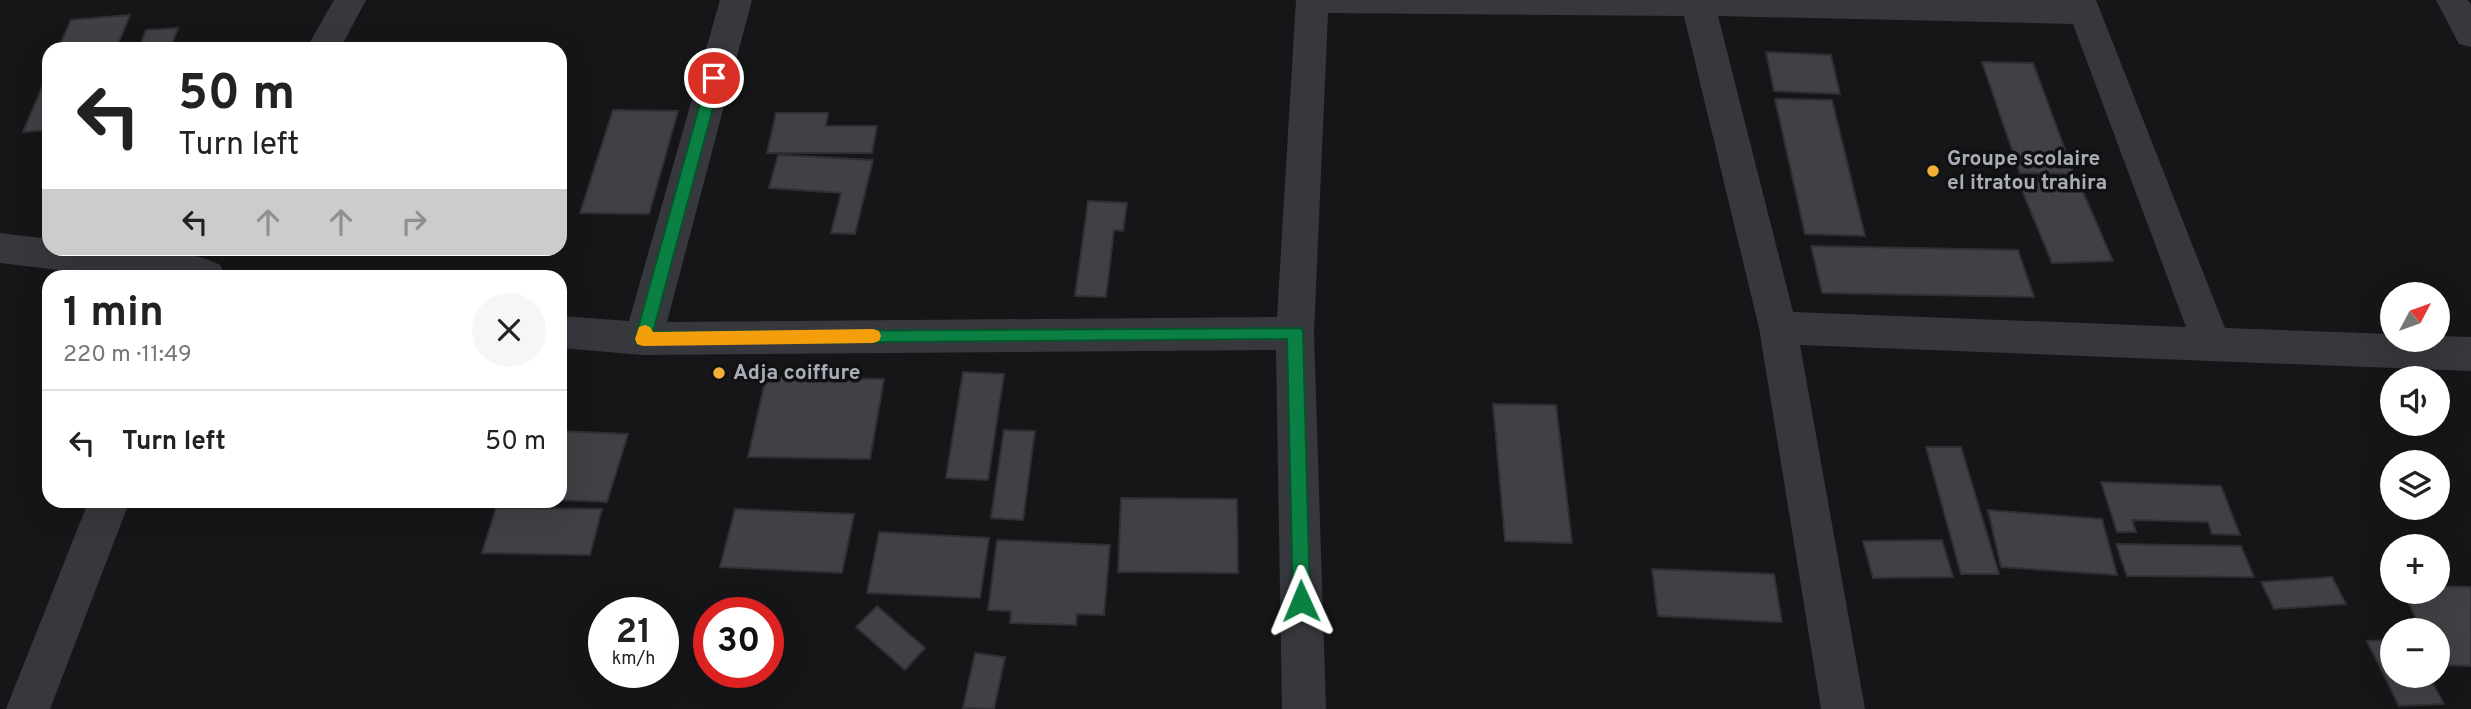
<!DOCTYPE html>
<meta charset="utf-8">
<style>
body{margin:0;font-family:Overpass,sans-serif;background:#f6f6f6;color:#222;height:100vh;display:flex;flex-direction:column;font-size:26px;white-space:nowrap}
*{box-sizing:border-box;margin:0}
p{font-size:23px;color:#767676}
.icon{flex:none;width:38px;height:38px;fill:none;stroke:currentColor;stroke-width:2;stroke-linecap:round;stroke-linejoin:round}
.map{position:relative;flex:1;overflow:hidden}
.drawer{position:absolute;left:42px;top:270px;width:525px;height:238px;display:flex;flex-direction:column;background:#fff;border-radius:21px;box-shadow:0 7px 28px #0002}
.drawer>*{flex:none}
.top-card{position:absolute;left:42px;top:42px;width:525px;height:214px;border-radius:21px;box-shadow:0 7px 28px #0002;background:#fff;color:#222;overflow:hidden}
.needle{width:46px;rotate:49deg}
.fabs{position:absolute;left:2380px;top:282px;display:grid;gap:14px}
.fabs a{display:grid;place-items:center;width:70px;height:70px;border-radius:50%;background:#fff;box-shadow:0 7px 28px #0002;font-size:35px}
.speed{position:absolute;left:588px;top:597px;display:flex;gap:14px;font-size:35px;font-weight:700;text-align:center}
.speed>*{display:grid;place-content:center;width:91px;height:91px;border-radius:50%;background:#fff;box-shadow:0 7px 28px #0002;line-height:1}
.speed small{font-size:18px;font-weight:400}
.speed .limit{border:10px solid #d22;background:#fff;color:#111}
.pin{position:absolute;display:grid;place-items:center;width:60px;height:60px;color:#fff;margin:-30px;border:4px solid #fff;border-radius:50%;box-shadow:0 2px 7px #0007}
.me{position:absolute;width:77px;margin:-38px;rotate:359deg;stroke-linejoin:round;filter:drop-shadow(0 0 5px #0008)}
.turn{display:flex;align-items:center;gap:24px;height:147px;padding:0 21px;font-size:32px}
.turn .icon{width:91px;height:91px;stroke-width:2.5}
.turn b{display:block;font-size:49px;line-height:60px}
.lanes{display:flex;align-items:center;height:66px;padding:0 21px;background:#0003;justify-content:center;gap:35px;direction:ltr}
.lanes .off{opacity:.35}
.round{display:grid;place-items:center;flex:none;width:74px;height:74px;border-radius:37px;background:#f6f6f6}
.summary{display:flex;align-items:center;justify-content:space-between;height:119px;padding:0 21px}
h1{font-size:42px;font-weight:700;line-height:52px}
ul{padding:0;list-style:none}
li{display:flex;align-items:center;gap:21px;height:105px;padding:0 21px;border-top:2px solid #e0e0e0}
li div{flex:1}
li b{display:block;font-size:26px}
li em{font-style:normal}
.map>svg:first-child{display:block}
.building{fill:#404145;stroke:#303034;stroke-width:2}
.lines{fill:none;stroke-linecap:round;stroke-linejoin:round}
.minor{fill:#37383d;fill-rule:evenodd}
.route{fill:#0b8043;stroke:#07532c;stroke-width:2}
.slow{fill:#f59e0b}
.poi-dot{fill:#f2b134;stroke:#111113;stroke-width:2.5}
.labels{text-anchor:middle;dominant-baseline:central;stroke-width:7;stroke-linejoin:round;paint-order:stroke}
.poi-label{font-size:21px;font-weight:bold;fill:#a8adb8;stroke:#111113;text-anchor:start}
</style>
<div class="map">
<svg width="2471" height="709" viewBox="0 0 2471 709">
<rect width="100%" height="100%" fill="#161618"/>
<g class="building">
<polygon points="130,15 116,49 58,49 71,20"/>
<polygon points="178,28 170,49 139,49 146,30"/>
<polygon points="1766,52 1831,55 1840,94 1774,91"/>
<polygon points="1982,62 2033,63 2074,174 2020,173"/>
<polygon points="49,71 49,130 23,132"/>
<polygon points="1775,99 1832,100 1865,236 1805,234"/>
<polygon points="613,110 678,111 649,214 580,213"/>
<polygon points="776,113 828,113 826,126 877,126 872,153 767,153"/>
<polygon points="778,155 873,160 855,234 831,233 841,193 769,188"/>
<polygon points="2076,176 2113,261 2052,263 2017,178"/>
<polygon points="1088,201 1127,203 1123,231 1114,230 1106,297 1075,296"/>
<polygon points="1811,246 2018,250 2034,297 1822,293"/>
<polygon points="963,372 1004,374 988,480 946,478"/>
<polygon points="766,377 884,379 870,459 748,457"/>
<polygon points="1493,404 1556,405 1572,543 1505,541"/>
<polygon points="1004,430 1035,431 1023,520 991,518"/>
<polygon points="560,431 628,434 607,502 560,500"/>
<polygon points="1926,447 1961,447 1999,574 1961,574"/>
<polygon points="2101,482 2221,486 2240,535 2212,534 2208,522 2132,520 2136,532 2117,532"/>
<polygon points="1121,498 1237,499 1238,573 1118,572"/>
<polygon points="496,508 602,509 590,555 482,553"/>
<polygon points="735,509 854,514 842,573 720,567"/>
<polygon points="1988,510 2102,519 2117,575 2001,567"/>
<polygon points="879,532 989,538 980,598 867,593"/>
<polygon points="997,540 1110,545 1104,615 1077,614 1076,625 1010,623 1011,611 988,610"/>
<polygon points="1942,540 1953,577 1873,578 1863,541"/>
<polygon points="2116,544 2241,546 2254,577 2127,576"/>
<polygon points="1652,569 1774,574 1782,622 1658,616"/>
<polygon points="2332,577 2346,604 2274,609 2261,582"/>
<polygon points="2438,586 2471,587 2471,666 2438,665 2438,630 2421,630 2404,592 2438,592"/>
<polygon points="877,606 925,648 905,670 856,627"/>
<polygon points="2392,640 2392,676 2429,676 2444,704 2399,706 2367,641"/>
<polygon points="975,653 1005,657 994,709 963,708"/>
</g>
<g class="lines">
<g class="minor">
<polygon points="334,0 366,0 340,49 306,49"/>
<path d="M 720,0 L 752,0 L 667,322 L 1277,317 L 1296,0 L 2096,0 L 2225,328 L 2392,334 L 2392,340 L 2438,340 L 2438,336 L 2471,337 L 2471,371 L 1800,345 L 1865,709 L 1821,709 L 1759,328 L 1684,16 L 1328,13 L 1314,333 L 1326,709 L 1282,709 L 1276,350 L 643,355 L 560,348 L 560,316 L 629,321 ZM 1718,16 L 2073,24 L 2186,327 L 1793,312 Z"/>
<polygon points="2436,0 2468,0 2471,5 2471,47 2459,44"/>
<path d="M 0,233 L 49,239 L 49,248 C 93,248 182,244 220,265 L 226,276 L 109,276 L 0,263 Z"/>
<polygon points="89,500 130,500 50,709 6,709"/>
</g>
</g>
<polygon class="route" points="714,73 721,78 653,332 1301,328 1303,332 1310,601 1308,607 1301,610 1295,607 1293,601 1287,339 637,344 635,339 707,78"/>
<polygon class="slow" points="645,325 650,327 653,332 873,329 879,331 881,336 879,341 873,343 643,346 637,344 635,339 639,327"/>
<g class="poi-dot">
<circle cx="1933" cy="171" r="7"/>
<circle cx="719" cy="373" r="7"/>
</g>
<g class="labels">
<g class="poi-label">
<text x="1947" y="159">Groupe scolaire<tspan x="1947" dy="24">el itratou trahira</tspan></text>
<text x="733" y="373">Adja coiffure</text>
</g>
</g>
</svg>
<div class="fabs">
<a><svg class="needle" viewBox="-14 -14 28 28"><path d="M0-13l5 13h-10z" fill="#e53935"/><path d="M0 13l5-13h-10z" fill="#767676"/></svg></a>
<a><svg class="icon" aria-label="sound" viewBox="0 0 24 24"><path d="M4 9h4l5-4v14l-5-4H4zM17 9q2 3 0 6"/></svg></a>
<a><svg class="icon" aria-label="layers" viewBox="0 0 24 24"><path d="M12 4l9 5-9 5-9-5zM3 14l9 5 9-5"/></svg></a>
<a>+</a>
<a>−</a>
</div>
<div class="speed"><div>21<small>km/h</small></div><div class="limit">30</div></div>
<div class="pin" style="left:714px;top:78px;background:#d93025"><svg class="icon" aria-label="arrive" viewBox="0 0 24 24"><path d="M6 21V4h12l-3 4 3 4H6"/></svg></div>
<svg class="me" style="left:1301px;top:601px" viewBox="-20 -20 40 40"><path d="M0-17L14 15 0 8-14 15z" fill="#0b8043" stroke="#fff" stroke-width="4"/></svg>
<div class="top-card">
<div class="turn"><svg class="icon" aria-label="left" viewBox="0 0 24 24"><path d="M17 20v-9H6M10 6l-5 5 5 5"/></svg><div><b>50 m</b>Turn left</div></div>
<div class="lanes"><svg class="icon" aria-label="left" viewBox="0 0 24 24"><path d="M17 20v-9H6M10 6l-5 5 5 5"/></svg><svg class="icon off" aria-label="ahead" viewBox="0 0 24 24"><path d="M12 20V5M6 11l6-6 6 6"/></svg><svg class="icon off" aria-label="ahead" viewBox="0 0 24 24"><path d="M12 20V5M6 11l6-6 6 6"/></svg><svg class="icon off" aria-label="right" viewBox="0 0 24 24"><path d="M7 20v-9h11M14 6l5 5-5 5"/></svg></div>
</div>
<section class="drawer">
<div class="summary"><div><h1>1 min</h1><p>220 m · 11:49</p></div><a class="round"><svg class="icon" aria-label="close" viewBox="0 0 24 24"><path d="M6 6l12 12M18 6L6 18"/></svg></a></div>
<ul>
<li><svg class="icon" aria-label="left" viewBox="0 0 24 24"><path d="M17 20v-9H6M10 6l-5 5 5 5"/></svg><div><b>Turn left</b></div><em>50 m</em></li>
</ul>
</section>
</div>
